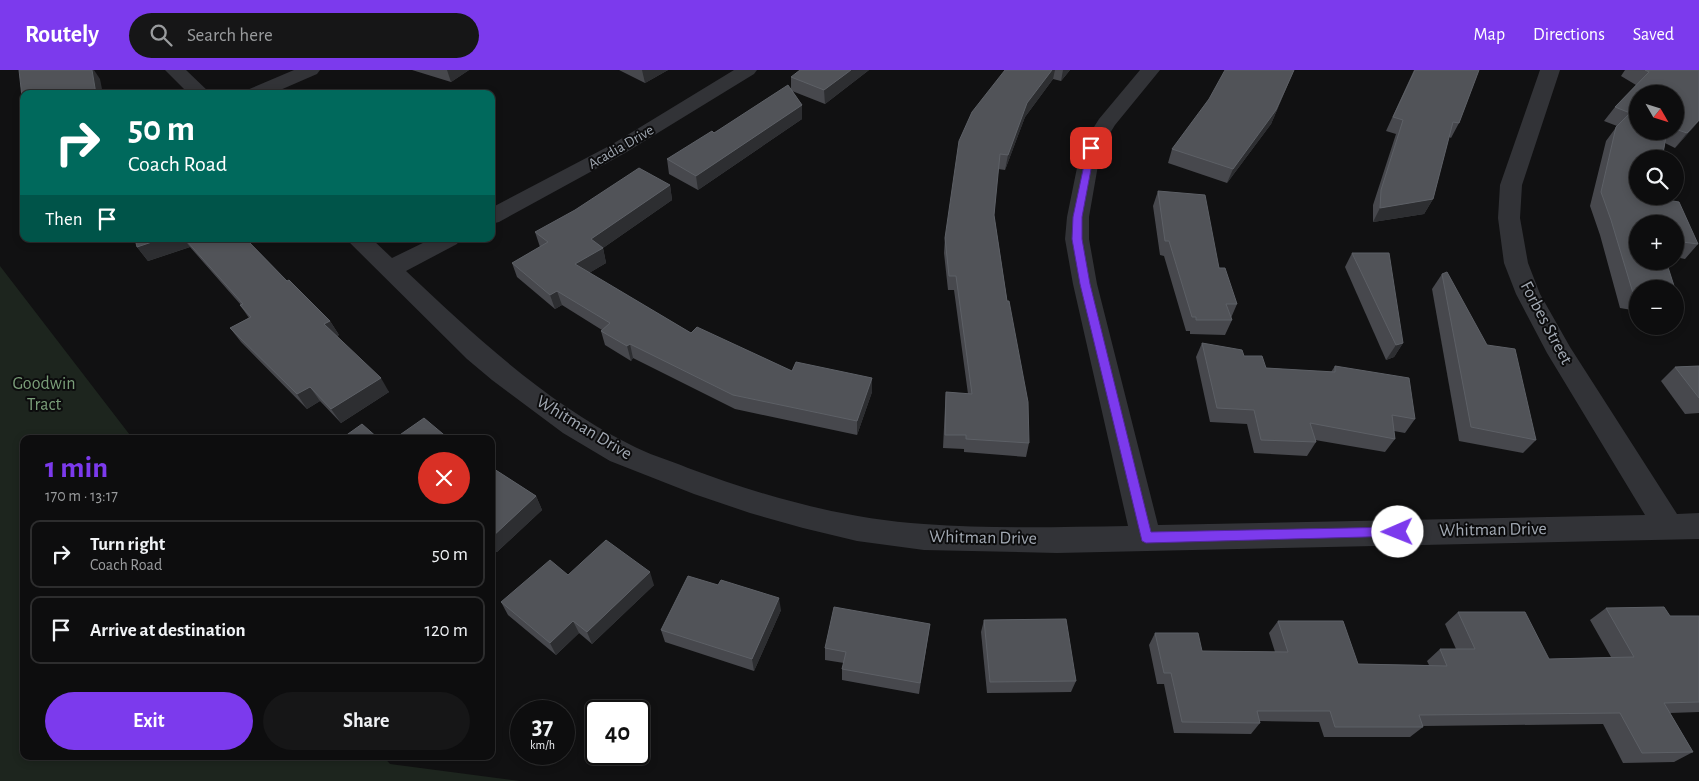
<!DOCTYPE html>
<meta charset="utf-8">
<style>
body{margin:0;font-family:"Alegreya Sans",sans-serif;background:#161617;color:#f1f3f6;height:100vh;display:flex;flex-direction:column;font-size:19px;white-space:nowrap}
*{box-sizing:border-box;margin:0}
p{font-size:16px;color:#9a9c9e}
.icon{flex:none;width:28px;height:28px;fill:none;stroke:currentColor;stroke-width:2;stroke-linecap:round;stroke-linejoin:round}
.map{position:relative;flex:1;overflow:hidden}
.panel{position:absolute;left:20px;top:365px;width:475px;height:325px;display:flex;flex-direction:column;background:#0d0d0e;border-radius:10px;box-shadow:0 2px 8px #0003,0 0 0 1px #2d2d2e}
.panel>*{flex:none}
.guide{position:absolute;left:20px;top:20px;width:475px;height:152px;border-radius:10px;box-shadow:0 2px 8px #0003,0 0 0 1px #2d2d2e;background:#00695c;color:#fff;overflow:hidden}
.needle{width:32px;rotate:129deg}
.buttons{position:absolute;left:1629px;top:15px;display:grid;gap:10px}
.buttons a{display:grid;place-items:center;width:55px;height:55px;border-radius:50%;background:#0d0d0e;box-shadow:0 2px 8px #0003,0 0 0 1px #2d2d2e;font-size:25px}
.speed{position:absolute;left:510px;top:630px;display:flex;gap:10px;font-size:25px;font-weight:700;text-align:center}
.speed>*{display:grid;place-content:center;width:65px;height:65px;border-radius:50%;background:#0d0d0e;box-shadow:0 2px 8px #0003,0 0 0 1px #2d2d2e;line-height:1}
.speed small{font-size:12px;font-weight:400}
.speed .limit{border:2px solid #111;border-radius:8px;background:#fff;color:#111}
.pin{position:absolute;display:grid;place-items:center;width:42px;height:42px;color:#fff;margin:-21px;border-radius:10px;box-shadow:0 2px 8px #0006}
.me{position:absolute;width:55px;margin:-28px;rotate:269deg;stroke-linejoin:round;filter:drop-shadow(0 0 4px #0008)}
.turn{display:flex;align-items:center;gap:18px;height:105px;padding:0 25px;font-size:22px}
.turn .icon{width:65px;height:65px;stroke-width:2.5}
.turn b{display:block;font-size:35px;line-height:42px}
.then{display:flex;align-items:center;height:48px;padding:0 25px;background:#0003;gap:10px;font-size:19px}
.round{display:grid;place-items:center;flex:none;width:52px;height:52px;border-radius:26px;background:#161617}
.head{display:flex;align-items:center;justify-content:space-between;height:85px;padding:0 25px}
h1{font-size:30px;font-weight:700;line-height:38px;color:#7c3aed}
.action{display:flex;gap:10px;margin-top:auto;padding:10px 25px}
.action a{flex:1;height:58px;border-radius:30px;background:#7c3aed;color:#fff;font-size:20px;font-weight:700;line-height:58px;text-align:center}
.action a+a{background:#161617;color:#f1f3f6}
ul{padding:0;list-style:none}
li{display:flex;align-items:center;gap:15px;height:68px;margin:0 10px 8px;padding:0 15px;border:2px solid #2d2d2e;border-radius:10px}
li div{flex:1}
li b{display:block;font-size:19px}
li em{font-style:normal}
header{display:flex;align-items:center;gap:30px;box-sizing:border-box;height:70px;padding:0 25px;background:#7c3aed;color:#fff}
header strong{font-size:24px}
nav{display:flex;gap:28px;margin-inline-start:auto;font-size:18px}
.search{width:350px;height:45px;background:#161617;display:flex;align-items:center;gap:12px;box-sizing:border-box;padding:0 18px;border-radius:28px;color:#9a9c9e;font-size:19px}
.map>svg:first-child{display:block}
.green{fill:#1d251e}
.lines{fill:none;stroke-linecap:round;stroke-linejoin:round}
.minor{fill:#323337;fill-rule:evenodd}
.wall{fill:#47484d;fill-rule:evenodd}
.shaded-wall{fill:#2d2e31}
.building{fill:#515358;stroke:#5d6066}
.route{fill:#7c3aed;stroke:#51269a}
.labels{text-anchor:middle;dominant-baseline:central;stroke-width:4;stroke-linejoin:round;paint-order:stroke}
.far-street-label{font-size:15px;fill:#a2a9b3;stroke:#0c0c0d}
.street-label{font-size:18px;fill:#a2a9b3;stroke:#0c0c0d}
.park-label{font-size:18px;fill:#7a9e79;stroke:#0c0c0d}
</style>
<header>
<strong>Routely</strong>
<div class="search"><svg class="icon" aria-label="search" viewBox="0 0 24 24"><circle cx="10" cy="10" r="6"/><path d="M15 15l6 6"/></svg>Search here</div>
<nav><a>Map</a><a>Directions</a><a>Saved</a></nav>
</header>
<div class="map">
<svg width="1699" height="711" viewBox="0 0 1699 711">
<rect width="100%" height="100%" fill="#111112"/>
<polygon class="green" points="0,196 133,369 24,369 24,686 383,686 390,694 520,711 0,711"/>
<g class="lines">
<g class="minor">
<polygon points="165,0 186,0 211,24 189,24"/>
<polygon points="294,0 320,0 317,4 271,24 244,24 247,20"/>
<polygon points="734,0 757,0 754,4 625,83 499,152 491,154 491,138 611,75"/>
<path d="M 1140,0 L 1160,0 L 1115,55 L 1101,78 L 1089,147 L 1089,169 L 1097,214 L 1158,455 L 1645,445 L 1547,283 L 1516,224 L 1504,193 L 1498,148 L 1500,115 L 1540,0 L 1560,0 L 1522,115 L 1520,148 L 1528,193 L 1540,224 L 1570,277 L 1677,444 L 1699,443 L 1699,469 L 1057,483 L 924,480 L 857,471 L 803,458 L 750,443 L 694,424 L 610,391 L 563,363 L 492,310 L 467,289 L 346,169 L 372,169 L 392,188 L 431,169 L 460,169 L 457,174 L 406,201 C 475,266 544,331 629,374 C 647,384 669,390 688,398 C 763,426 844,449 924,454 C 992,459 1061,457 1128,456 L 1073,214 L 1065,169 L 1067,147 L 1081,78 L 1099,49 Z"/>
</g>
</g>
<g class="wall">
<polygon points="412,0 469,0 451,12"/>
<polygon points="619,0 668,0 645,13"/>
<polygon points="869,0 825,34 792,21 802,35 802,49 698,120 669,104 667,89 791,20 791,7"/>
<polygon points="1005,0 1070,0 1061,11 1053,9 1025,47 1005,100 998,99 994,145 1029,373 1026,387 964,382 964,379 943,378 945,336 946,322 968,324 954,220 948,220 944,183 945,168"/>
<polygon points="1294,0 1271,54 1227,113 1168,93 1172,79"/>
<polygon points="1414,0 1479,0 1459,53 1451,68 1449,67 1433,129 1424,144 1373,152 1373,135 1396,64 1386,61"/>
<path d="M 1625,0 L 1699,0 L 1699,51 L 1675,78 L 1665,73 L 1655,128 L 1698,174 L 1685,189 L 1675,187 L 1675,154 L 1638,154 L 1638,241 L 1620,238 L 1600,165 L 1590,136 L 1606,71 L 1617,56 L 1604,51 L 1615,37 L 1636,15 L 1621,6 ZM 1675,24 L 1675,61 L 1638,61 Z"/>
<polygon points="670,115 672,130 603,178 606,193 589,203 691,263 792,301 872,308 872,322 857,365 735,339 633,288 631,291 605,275 601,261 602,260 562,235 555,239 517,207 512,193 540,177 535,162"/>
<polygon points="1158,121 1219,198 1237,234 1231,248 1232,250 1225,265 1190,264 1190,261 1186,261 1164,186 1160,185 1153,136"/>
<polygon points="135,169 246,169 287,211 330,251 339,265 337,266 389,322 341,353 320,331 307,339 241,272 230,258 249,248 240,235 241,235 190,177 148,191 137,177"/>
<polygon points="1352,183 1403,273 1394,287 1386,290 1345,197"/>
<polygon points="1442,204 1536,370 1523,383 1459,371 1432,219"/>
<polygon points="1675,219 1680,232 1675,237"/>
<polygon points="1202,273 1244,286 1266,298 1331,302 1335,296 1415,349 1405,363 1394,361 1395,369 1385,382 1315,370 1316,372 1307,386 1254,383 1247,354 1210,352 1196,287"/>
<polygon points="1699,296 1699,343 1685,344 1661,311 1675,297"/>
<polygon points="491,397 536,426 542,440 497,482 491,478"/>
<polygon points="568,505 654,515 592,574 579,563 556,585 508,545 501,532"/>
<polygon points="718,515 781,540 754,601 665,572 661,560"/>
<polygon points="1606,538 1670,546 1699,546 1699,642 1670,643 1693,682 1674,692 1623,693 1603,654 1423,656 1423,657 1410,667 1324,667 1319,652 1260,651 1260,653 1251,664 1174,663 1164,614 1157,614 1149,575 1155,563 1202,581 1275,582 1269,563 1278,551 1358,594 1429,595 1427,591 1440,579 1456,579 1445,554 1458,542 1549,589 1611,587 1590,550"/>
<polygon points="984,550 1076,611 1071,622 987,623 981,562"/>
<polygon points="930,554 919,624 842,610 842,599 844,593 825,590 825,578"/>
</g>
<g class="shaded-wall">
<polygon points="92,0 94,0 100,9 103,24 96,24"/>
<polygon points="447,0 469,0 451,12"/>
<polygon points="642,0 668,0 645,13"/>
<polygon points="851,0 869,0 825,34 824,20"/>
<polygon points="1052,0 1055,0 1053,9 1025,47 1005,100 1008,85 1027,33"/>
<polygon points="1063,0 1070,0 1061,11"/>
<polygon points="1294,0 1271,54 1227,113 1233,99"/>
<polygon points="802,35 802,49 698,120 696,106"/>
<polygon points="1699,50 1699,51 1675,78 1687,63"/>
<polygon points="670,115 672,130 603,178 606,193 579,209 575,194 591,169"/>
<polygon points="1433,129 1424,144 1373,152 1380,138"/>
<polygon points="161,169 184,169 190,177 148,191 137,177"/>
<polygon points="557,221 562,235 555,239 550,225"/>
<polygon points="330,251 339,265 332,269 324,254"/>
<polygon points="1403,273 1394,287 1386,290 1396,275"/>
<polygon points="630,274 633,288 631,291 627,276"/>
<polygon points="381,308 389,322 341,353 331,339"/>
<polygon points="872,308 872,322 857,365 857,351"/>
<polygon points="310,317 320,331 307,339 297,324"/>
<polygon points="536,426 542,440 497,482 491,472 491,468"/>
<polygon points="650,502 654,515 592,574 587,562"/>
<polygon points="779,528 781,540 754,601 752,589"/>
<polygon points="573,551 579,563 556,585 550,573"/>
</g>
<g class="building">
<polygon points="19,0 92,0 96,24 24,24 24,45"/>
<polygon points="800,0 851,0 824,20 791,7"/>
<polygon points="1005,0 1052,0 1027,33 1008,85 1000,84 994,145 1007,231 1009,231 1028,332 1029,373 966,369 966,365 945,365 946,322 972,324 956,206 949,206 945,168 959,71 972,42"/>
<polygon points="1225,0 1294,0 1276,40 1233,99 1172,79 1209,29"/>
<polygon points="1415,0 1479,0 1459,53 1453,52 1433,129 1380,138 1381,120 1403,50 1393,47"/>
<polygon points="1645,0 1699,0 1699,50 1687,63 1675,59 1675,24 1638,24 1638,61 1667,61 1662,89 1638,89 1638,126 1655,126 1655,128 1679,132 1698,174 1675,171 1675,154 1638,154 1638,191 1666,191 1675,219 1638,219 1638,224 1633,223 1611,150 1601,122 1616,57 1630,43 1615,37 1649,2"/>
<polygon points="788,15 802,35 696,106 667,89 712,61 714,63"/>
<polygon points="639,98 670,115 591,169 603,178 575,194 691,263 697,257 792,301 796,292 872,308 857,351 733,325 630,274 627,276 601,261 610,253 557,221 550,225 512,193 548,172 535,162 575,140"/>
<polygon points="1158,121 1205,125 1219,198 1225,198 1237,234 1226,234 1232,250 1196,250 1196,247 1192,247 1169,171 1165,171"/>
<polygon points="135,169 161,169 137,177"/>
<polygon points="185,169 224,169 224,170 226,169 246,169 287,211 289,210 330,251 324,254 381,308 331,339 310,317 297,324 230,258 251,247 240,235 243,234"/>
<polygon points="1352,183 1389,183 1403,273 1396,275"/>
<polygon points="1447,202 1487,275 1515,279 1536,370 1471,357 1442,204"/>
<polygon points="1675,219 1680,232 1675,232"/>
<polygon points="1202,273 1242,280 1244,286 1262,286 1266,298 1335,302 1335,296 1409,308 1415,349 1392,345 1395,369 1310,353 1316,372 1261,370 1254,340 1217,338"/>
<polygon points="1699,296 1699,328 1675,297"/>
<polygon points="424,348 449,369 394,369"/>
<polygon points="362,354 379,369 341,369"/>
<polygon points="491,397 536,426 491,468"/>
<polygon points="606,470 650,502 587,562 573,551 550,573 501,532 550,490 568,505"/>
<polygon points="688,506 718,515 721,510 779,528 752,589 661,560"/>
<polygon points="834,537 930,554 920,613 842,599 846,582 825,578"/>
<polygon points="1664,537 1670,546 1699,546 1699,632 1664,633 1693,682 1642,683 1620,643 1419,645 1423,657 1335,657 1330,641 1257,641 1260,653 1182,652 1171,603 1164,603 1155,563 1198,563 1202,581 1288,582 1278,551 1343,551 1358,594 1447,596 1440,579 1475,579 1458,542 1525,542 1549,589 1634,587 1606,538"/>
<polygon points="1066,549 1076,611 990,612 984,550"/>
</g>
<polygon class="route" points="1088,76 1095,78 1082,147 1082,169 1090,214 1151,462 1398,457 1402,459 1404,462 1402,466 1146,473 1142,471 1080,214 1072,169 1073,147"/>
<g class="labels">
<g class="far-street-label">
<text transform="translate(621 77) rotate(-30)">Acadia Drive</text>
</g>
<g class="street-label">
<text transform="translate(1546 253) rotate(62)">Forbes Street</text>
<text transform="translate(584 358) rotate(31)">Whitman Drive</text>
<text transform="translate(1493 460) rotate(-1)">Whitman Drive</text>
<text transform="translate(983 468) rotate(1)">Whitman Drive</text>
</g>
<g class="park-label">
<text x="44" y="314">Goodwin<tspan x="44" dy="21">Tract</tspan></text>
</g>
</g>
</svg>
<div class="buttons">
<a><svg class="needle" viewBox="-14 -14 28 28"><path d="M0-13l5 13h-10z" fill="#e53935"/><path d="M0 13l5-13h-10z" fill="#9a9c9e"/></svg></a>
<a><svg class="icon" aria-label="search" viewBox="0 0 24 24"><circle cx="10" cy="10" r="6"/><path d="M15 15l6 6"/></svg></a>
<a>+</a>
<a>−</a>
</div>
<div class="speed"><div>37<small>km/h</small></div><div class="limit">40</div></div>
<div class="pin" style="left:1091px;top:78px;background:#d93025"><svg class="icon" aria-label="arrive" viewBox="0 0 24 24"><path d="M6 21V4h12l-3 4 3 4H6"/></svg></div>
<svg class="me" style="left:1398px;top:462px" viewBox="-20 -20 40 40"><circle r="19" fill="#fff"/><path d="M0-13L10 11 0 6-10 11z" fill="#7c3aed"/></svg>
<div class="guide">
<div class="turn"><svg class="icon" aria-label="right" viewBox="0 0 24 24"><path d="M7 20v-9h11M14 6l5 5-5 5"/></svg><div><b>50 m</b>Coach Road</div></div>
<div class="then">Then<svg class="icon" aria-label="arrive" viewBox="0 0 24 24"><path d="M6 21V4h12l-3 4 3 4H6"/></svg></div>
</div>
<section class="panel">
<div class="head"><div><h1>1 min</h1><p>170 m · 13:17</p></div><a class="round" style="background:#d93025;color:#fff"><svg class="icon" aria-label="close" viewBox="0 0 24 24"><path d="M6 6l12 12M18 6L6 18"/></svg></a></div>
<ul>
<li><svg class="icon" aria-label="right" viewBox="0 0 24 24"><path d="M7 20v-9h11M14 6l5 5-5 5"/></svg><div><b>Turn right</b><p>Coach Road</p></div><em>50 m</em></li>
<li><svg class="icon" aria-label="arrive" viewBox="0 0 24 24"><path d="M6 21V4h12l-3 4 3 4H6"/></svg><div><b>Arrive at destination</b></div><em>120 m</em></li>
</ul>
<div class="action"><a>Exit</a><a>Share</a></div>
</section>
</div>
